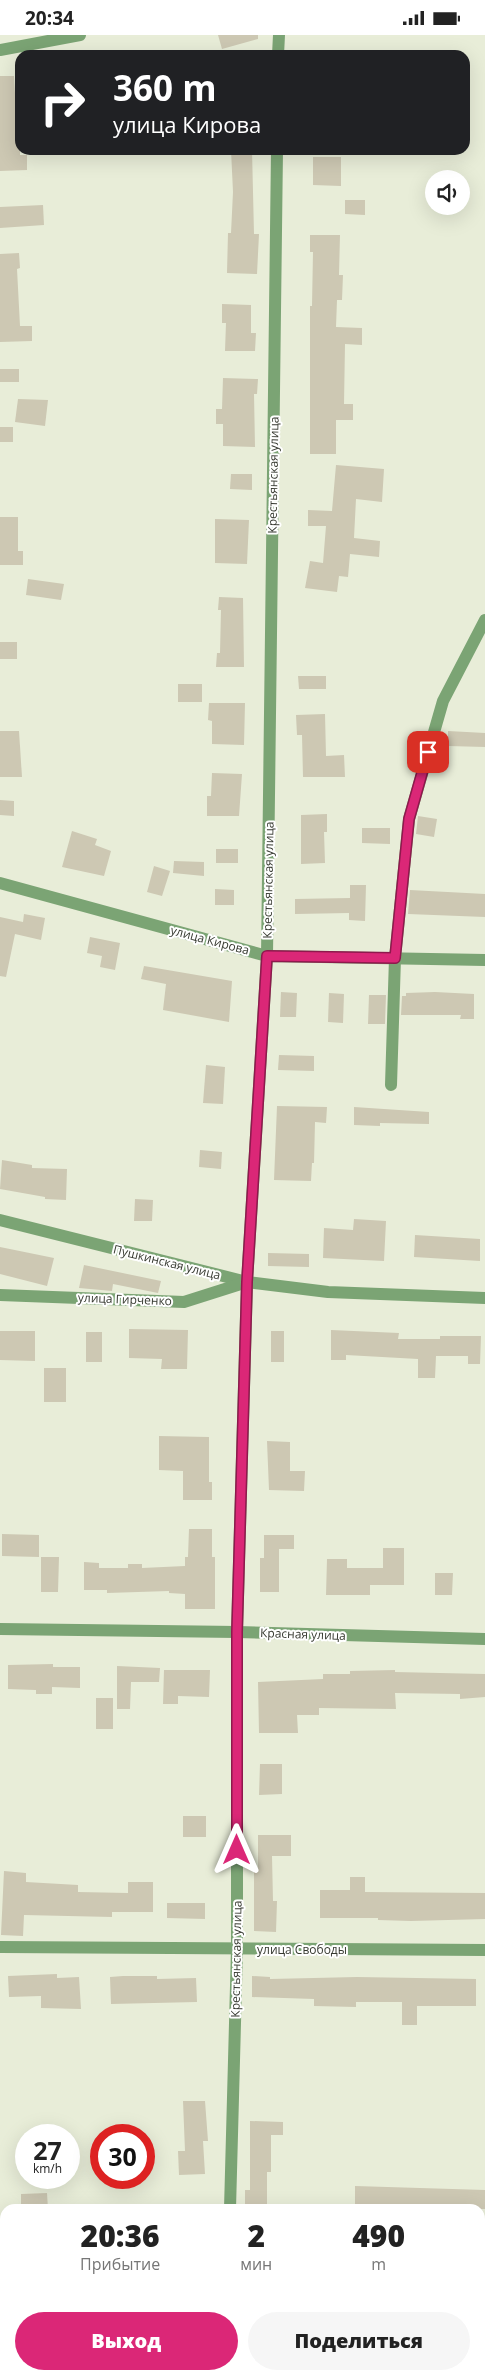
<!DOCTYPE html>
<html lang="ru">
<meta charset="utf-8">
<style>
body{margin:0;font-family:"Open Sans",sans-serif;background:#f6f6f6;color:#222;height:100vh;display:flex;flex-direction:column;font-size:19px;white-space:nowrap}
*{box-sizing:border-box;margin:0}
p{font-size:16px;color:#767676}
.icon{flex:none;width:28px;height:28px;fill:none;stroke:currentColor;stroke-width:2;stroke-linecap:round;stroke-linejoin:round}
.map{position:relative;flex:1;overflow:hidden}
.side{position:absolute;left:0px;top:2169px;width:485px;height:176px;display:flex;flex-direction:column;background:#fff;border-radius:15px 15px 0 0;box-shadow:0 5px 20px #0002}
.side>*{flex:none}
.banner{position:absolute;left:15px;top:15px;width:455px;height:105px;border-radius:15px;box-shadow:0 5px 20px #0002;background:#202124;color:#fff;overflow:hidden}
.buttons{position:absolute;left:425px;top:135px;display:grid;gap:10px}
.buttons a{display:grid;place-items:center;width:45px;height:45px;border-radius:50%;background:#fff;box-shadow:0 5px 20px #0002;font-size:25px}
.speed{position:absolute;left:15px;top:2089px;display:flex;gap:10px;font-size:25px;font-weight:700;text-align:center}
.speed>*{display:grid;place-content:center;width:65px;height:65px;border-radius:50%;background:#fff;box-shadow:0 5px 20px #0002;line-height:1}
.speed small{font-size:12px;font-weight:400}
.speed .limit{border:8px solid #d22;background:#fff;color:#111}
.pin{position:absolute;display:grid;place-items:center;width:42px;height:42px;color:#fff;margin:-21px;border-radius:10px;box-shadow:0 2px 8px #0006}
.me{position:absolute;width:55px;margin:-28px;rotate:0deg;stroke-linejoin:round;filter:drop-shadow(0 0 4px #0008)}
.turn{display:flex;align-items:center;gap:18px;height:105px;padding:0 15px;font-size:22px}
.turn .icon{width:65px;height:65px;stroke-width:2.5}
.turn b{display:block;font-size:35px;line-height:42px}
.eta{display:flex;justify-content:space-evenly;align-items:center;height:85px;text-align:center}
.eta b{font-size:30px;font-weight:800;line-height:35px}
.primary-button{display:flex;gap:10px;margin-top:auto;padding:10px 15px}
.primary-button a{flex:1;height:58px;border-radius:30px;background:#db2777;color:#fff;font-size:20px;font-weight:800;line-height:58px;text-align:center}
.primary-button a+a{background:#f6f6f6;color:#222}
.status{display:flex;justify-content:space-between;align-items:center;height:35px;padding:0 25px;background:#fff;direction:ltr}
.status svg{height:14px;fill:currentColor}
.map>svg:first-child{display:block}
.building{fill:#cdc8b3}
.lines{fill:none;stroke-linecap:round;stroke-linejoin:round}
.minor{stroke:#7ba474;stroke-width:12}
.route-casing{stroke:#8e194d;stroke-width:12}
.route{stroke:#db2777;stroke-width:9}
.labels{text-anchor:middle;dominant-baseline:central;stroke-width:4;stroke-linejoin:round;paint-order:stroke}
.street-label{font-size:12px;fill:#363930;stroke:#fff}
</style>
<div class="status"><b>20:34</b><svg viewBox="0 0 49 12"><path d="M0 12V9h3v3zM5 12V6h3v6zM10 12V3h3v9zM15 12V0h3v12zM26 1h20v11H26zM47 4h2v5h-2z"/></svg></div>
<div class="map">
<svg width="485" height="2344" viewBox="0 0 485 2344">
<rect width="100%" height="100%" fill="#e8edd8"/>
<g class="building">
<polygon points="218,0 258,0 258,4 222,14"/>
<polygon points="0,41 14,41 17,92 20,92 20,120 27,120 27,135 0,136"/>
<polygon points="231,115 252,115 254,199 259,199 257,239 227,238 228,198 231,198 233,157"/>
<polygon points="313,122 341,122 341,151 313,150"/>
<polygon points="345,165 365,165 365,180 345,179"/>
<polygon points="43,170 44,190 0,193 0,172"/>
<polygon points="310,200 340,200 339,240 343,240 342,265 337,265 336,292 362,293 362,310 345,309 344,369 353,369 353,385 336,385 336,419 310,419 310,271 312,271 313,217 310,217"/>
<polygon points="19,218 20,233 17,234 20,291 32,291 32,306 0,307 0,219"/>
<polygon points="222,269 251,270 251,298 256,298 255,316 225,316 226,288 222,288"/>
<rect x="0" y="334" width="19" height="13"/>
<polygon points="223,343 258,344 257,359 254,359 255,412 223,411 223,389 216,389 216,374 222,374"/>
<polygon points="18,364 48,365 45,391 15,387"/>
<rect x="0" y="392" width="13" height="15"/>
<polygon points="336,430 384,434 382,467 356,464 354,503 380,506 379,522 350,519 348,542 339,541 337,557 305,553 310,526 323,528 326,491 308,491 308,475 332,476"/>
<polygon points="231,439 252,439 252,455 230,454"/>
<polygon points="0,482 18,482 18,516 23,516 23,530 0,530"/>
<polygon points="215,484 249,485 247,529 215,528"/>
<polygon points="28,544 64,549 61,565 26,560"/>
<polygon points="219,562 243,563 244,632 216,632 217,618 220,618 221,575 218,575"/>
<rect x="0" y="607" width="17" height="17"/>
<polygon points="298,641 326,641 326,654 299,654"/>
<rect x="178" y="649" width="24" height="18"/>
<polygon points="209,668 245,668 244,710 212,709 212,686 208,685"/>
<polygon points="325,679 326,721 344,720 345,742 303,742 302,700 297,700 296,680"/>
<polygon points="0,696 19,696 22,742 0,742"/>
<polygon points="448,696 485,698 485,712 448,711"/>
<polygon points="212,738 242,739 239,781 207,781 207,761 211,761"/>
<polygon points="0,765 14,766 14,781 0,780"/>
<polygon points="327,779 327,797 324,797 325,828 301,829 301,780"/>
<polygon points="418,781 437,784 434,802 416,799"/>
<polygon points="362,793 390,793 390,809 362,808"/>
<polygon points="72,796 97,804 95,810 111,816 104,841 62,832"/>
<rect x="216" y="814" width="22" height="14"/>
<polygon points="174,826 204,827 204,841 173,838"/>
<polygon points="154,831 170,836 162,861 147,857"/>
<polygon points="350,850 366,850 365,886 349,885 349,878 295,879 295,864 350,863"/>
<polygon points="215,854 234,855 234,870 215,870"/>
<polygon points="410,855 485,859 485,882 408,879"/>
<polygon points="24,879 45,883 41,905 15,899 6,942 0,941 0,882 23,887"/>
<polygon points="90,902 120,908 115,935 100,932 102,921 87,918"/>
<polygon points="144,931 232,946 229,987 163,975 166,949 141,944"/>
<polygon points="281,957 297,958 296,982 280,982"/>
<polygon points="435,957 474,959 474,984 460,984 461,980 401,980 402,961 406,961 406,958"/>
<polygon points="329,958 344,959 343,988 328,987"/>
<polygon points="369,960 386,960 385,989 368,989"/>
<polygon points="279,1020 314,1021 314,1036 278,1035"/>
<polygon points="206,1030 225,1032 223,1069 203,1068"/>
<polygon points="277,1071 327,1072 326,1088 315,1087 314,1128 312,1128 311,1146 274,1145"/>
<polygon points="354,1072 429,1077 429,1089 380,1088 380,1091 354,1090"/>
<polygon points="200,1115 222,1117 221,1134 199,1132"/>
<polygon points="2,1125 32,1130 32,1133 67,1134 66,1165 45,1164 45,1162 0,1154"/>
<polygon points="135,1164 153,1165 152,1186 134,1186"/>
<polygon points="354,1184 386,1186 384,1226 323,1223 324,1193 353,1195"/>
<polygon points="415,1200 480,1204 480,1226 414,1222"/>
<polygon points="0,1212 54,1223 47,1251 0,1239"/>
<polygon points="268,1218 309,1219 309,1232 268,1231"/>
<polygon points="84,1230 161,1246 158,1258 113,1249 112,1256 79,1253"/>
<polygon points="129,1294 188,1295 187,1334 161,1334 162,1324 129,1323"/>
<polygon points="331,1295 399,1298 398,1304 440,1304 440,1301 481,1301 480,1329 468,1329 468,1321 436,1321 435,1343 418,1343 418,1324 346,1320 346,1325 331,1325"/>
<polygon points="0,1296 35,1296 35,1326 0,1325"/>
<rect x="271" y="1296" width="13" height="31"/>
<rect x="86" y="1297" width="16" height="30"/>
<rect x="44" y="1333" width="22" height="34"/>
<polygon points="159,1401 209,1402 209,1447 212,1447 212,1465 183,1465 183,1436 159,1435"/>
<polygon points="267,1406 290,1407 290,1436 305,1436 304,1456 269,1455"/>
<polygon points="189,1494 212,1494 212,1522 215,1522 215,1574 185,1574 185,1559 169,1558 169,1556 107,1558 107,1555 84,1555 84,1527 99,1528 99,1533 128,1533 128,1529 142,1529 142,1533 185,1531 185,1522 188,1522"/>
<polygon points="2,1499 39,1500 39,1522 2,1521"/>
<polygon points="264,1500 294,1500 294,1514 279,1514 279,1557 260,1557 260,1523 264,1523"/>
<polygon points="383,1513 404,1513 404,1550 370,1550 370,1560 326,1560 327,1524 347,1524 347,1533 383,1533"/>
<polygon points="41,1522 59,1522 58,1557 41,1557"/>
<polygon points="435,1538 453,1538 452,1560 435,1560"/>
<polygon points="53,1629 53,1632 80,1632 80,1653 52,1652 52,1659 36,1659 36,1655 8,1654 8,1630"/>
<polygon points="117,1631 160,1633 159,1647 131,1647 130,1674 117,1674"/>
<polygon points="164,1635 210,1635 209,1662 178,1661 178,1669 163,1669"/>
<polygon points="395,1635 395,1637 485,1639 485,1662 460,1664 460,1659 395,1658 396,1674 319,1673 319,1680 297,1680 298,1698 259,1698 258,1647 323,1644 323,1639 350,1639 350,1636"/>
<rect x="96" y="1663" width="17" height="31"/>
<polygon points="260,1729 282,1729 282,1759 259,1760"/>
<rect x="183" y="1781" width="23" height="21"/>
<polygon points="258,1800 291,1800 291,1821 272,1821 273,1866 277,1866 276,1897 254,1896 254,1833 258,1833"/>
<polygon points="4,1836 26,1838 26,1847 78,1850 78,1857 128,1858 128,1847 153,1847 153,1877 112,1877 112,1882 24,1880 23,1901 1,1900"/>
<polygon points="350,1842 365,1842 365,1857 485,1858 485,1884 411,1886 378,1885 378,1883 320,1883 320,1855 350,1855"/>
<polygon points="167,1868 205,1868 205,1884 167,1883"/>
<polygon points="57,1939 57,1943 79,1942 81,1974 41,1973 41,1961 9,1962 8,1941"/>
<polygon points="123,1941 157,1941 157,1944 196,1943 197,1967 111,1969 110,1942"/>
<polygon points="252,1941 270,1942 270,1944 357,1942 476,1944 476,1971 417,1971 417,1990 402,1990 402,1967 356,1967 356,1972 314,1971 314,1964 252,1962"/>
<polygon points="183,2066 205,2066 208,2106 203,2106 205,2139 179,2140 178,2116 185,2116"/>
<polygon points="250,2086 283,2087 283,2100 271,2100 271,2137 267,2137 267,2174 245,2174 245,2155 250,2155"/>
<polygon points="355,2151 485,2155 485,2174 355,2173"/>
<polygon points="47,2158 48,2174 21,2174 21,2159"/>
</g>
<g class="lines">
<g class="minor">
<polyline points="0,15 80,0"/>
<polyline points="278,20 279,0"/>
<polyline points="0,848 267,921 485,925"/>
<polyline points="391,1050 395,923 409,784 443,666 485,585"/>
<polyline points="0,1185 247,1247 328,1257 485,1263"/>
<polyline points="0,1260 184,1267 247,1247"/>
<polyline points="0,1594 237,1597 485,1604"/>
<polyline points="0,1912 485,1915"/>
<polyline points="230,2174 237,1914 237,1597 247,1247 267,921 277,115"/>
<polyline points="0,2257 5,2257"/>
<polyline points="480,2258 485,2258"/>
<polyline points="0,2304 5,2304"/>
<polyline points="480,2308 485,2308"/>
<polyline points="233,2340 233,2344"/>
</g>
</g>
<g class="lines">
<defs>
<polyline id="route" points="237,1815 237,1597 247,1247 267,921 395,923 409,784 428,717"/>
</defs>
<use href="#route" class="route-casing"/>
<use href="#route" class="route"/>
</g>
<g class="labels">
<g class="street-label">
<text transform="translate(273 440) rotate(-89)">Крестьянская улица</text>
<text transform="translate(268 845) rotate(-89)">Крестьянская улица</text>
<text transform="translate(210 905) rotate(15)">улица Кирова</text>
<text transform="translate(167 1227) rotate(14)">Пушкинская улица</text>
<text transform="translate(125 1264) rotate(2)">улица Гирченко</text>
<text transform="translate(303 1599) rotate(2)">Красная улица</text>
<text x="302" y="1914">улица Свободы</text>
<text transform="translate(236 1924) rotate(-89)">Крестьянская улица</text>
</g>
</g>
</svg>
<div class="buttons">
<a><svg class="icon" aria-label="sound" viewBox="0 0 24 24"><path d="M4 9h4l5-4v14l-5-4H4zM17 9q2 3 0 6"/></svg></a>
</div>
<div class="speed"><div>27<small>km/h</small></div><div class="limit">30</div></div>
<div class="pin" style="left:428px;top:717px;background:#d93025"><svg class="icon" aria-label="arrive" viewBox="0 0 24 24"><path d="M6 21V4h12l-3 4 3 4H6"/></svg></div>
<svg class="me" style="left:237px;top:1815px" viewBox="-20 -20 40 40"><path d="M0-17L14 15 0 8-14 15z" fill="#db2777" stroke="#fff" stroke-width="4"/></svg>
<div class="banner">
<div class="turn"><svg class="icon" aria-label="right" viewBox="0 0 24 24"><path d="M7 20v-9h11M14 6l5 5-5 5"/></svg><div><b>360 m</b>улица Кирова</div></div>
</div>
<section class="side">
<div class="eta">
<div><b>20:36</b><p>Прибытие</p></div>
<div><b>2</b><p>мин</p></div>
<div><b>490</b><p>m</p></div>
</div>
<div class="primary-button"><a>Выход</a><a>Поделиться</a></div>
</section>
</div>
